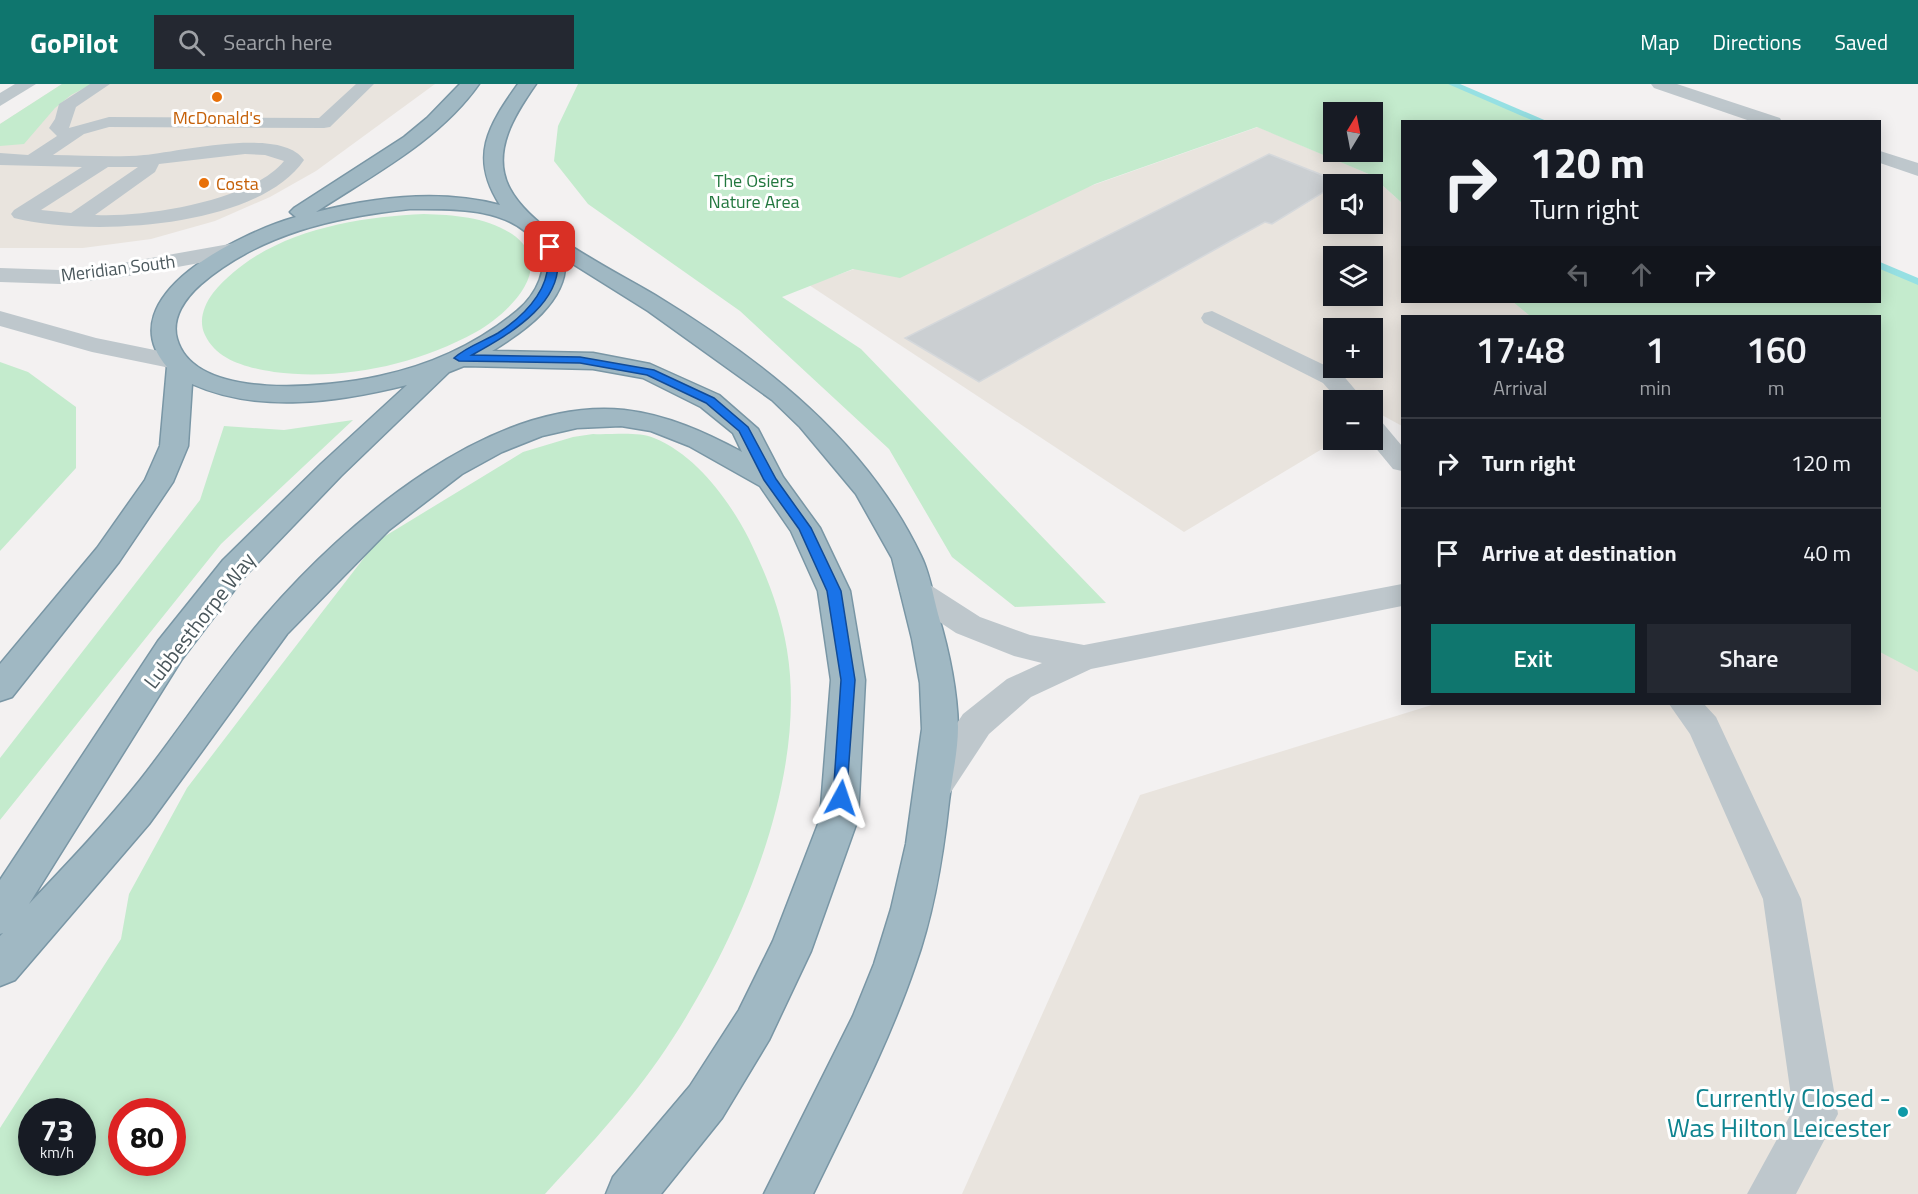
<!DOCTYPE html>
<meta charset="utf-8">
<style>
body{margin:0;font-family:"Titillium Web",sans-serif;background:#242831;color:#f1f3f6;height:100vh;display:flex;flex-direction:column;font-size:22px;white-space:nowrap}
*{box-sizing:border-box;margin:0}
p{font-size:20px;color:#9ea1a6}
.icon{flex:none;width:33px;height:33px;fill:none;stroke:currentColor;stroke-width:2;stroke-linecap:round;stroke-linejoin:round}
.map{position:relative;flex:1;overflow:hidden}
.sheet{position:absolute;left:1401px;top:231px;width:480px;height:390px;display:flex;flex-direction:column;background:#171b24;border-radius:0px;box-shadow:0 3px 15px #0003}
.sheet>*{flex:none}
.banner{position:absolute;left:1401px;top:36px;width:480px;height:183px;border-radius:0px;box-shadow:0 3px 15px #0003;background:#171b24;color:#f1f3f6;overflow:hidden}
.needle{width:39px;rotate:10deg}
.tools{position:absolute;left:1323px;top:18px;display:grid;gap:12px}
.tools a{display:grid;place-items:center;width:60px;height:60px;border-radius:0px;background:#171b24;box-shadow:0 3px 15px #0003;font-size:30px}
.speed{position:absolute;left:18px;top:1014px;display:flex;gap:12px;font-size:30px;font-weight:700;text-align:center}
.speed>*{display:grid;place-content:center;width:78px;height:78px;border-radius:50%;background:#171b24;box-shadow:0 3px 15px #0003;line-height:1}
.speed small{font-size:15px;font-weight:400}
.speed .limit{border:9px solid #d22;background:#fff;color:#111}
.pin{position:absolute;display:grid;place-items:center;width:51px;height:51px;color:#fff;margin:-26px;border-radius:12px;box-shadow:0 3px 9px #0006}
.me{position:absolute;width:66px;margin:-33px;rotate:5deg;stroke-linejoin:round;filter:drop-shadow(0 0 4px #0008)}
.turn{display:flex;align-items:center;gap:21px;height:126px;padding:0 30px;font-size:27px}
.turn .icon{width:78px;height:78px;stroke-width:2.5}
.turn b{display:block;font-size:42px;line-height:51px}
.lanes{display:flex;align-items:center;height:57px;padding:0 30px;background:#0003;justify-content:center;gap:30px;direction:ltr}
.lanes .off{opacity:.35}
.eta{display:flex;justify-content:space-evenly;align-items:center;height:102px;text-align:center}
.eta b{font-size:36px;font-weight:600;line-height:42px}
.primary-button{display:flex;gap:12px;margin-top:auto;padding:12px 30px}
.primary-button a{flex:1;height:69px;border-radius:0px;background:#0f766e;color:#fff;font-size:24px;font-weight:600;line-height:69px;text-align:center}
.primary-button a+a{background:#242831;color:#f1f3f6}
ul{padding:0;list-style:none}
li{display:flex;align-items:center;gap:18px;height:90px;padding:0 30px;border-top:2px solid #363941}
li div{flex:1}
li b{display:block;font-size:22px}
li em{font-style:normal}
header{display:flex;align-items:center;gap:36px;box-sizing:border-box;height:84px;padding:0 30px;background:#0f766e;color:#fff}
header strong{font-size:28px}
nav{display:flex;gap:33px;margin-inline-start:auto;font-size:21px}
.search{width:420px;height:54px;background:#242831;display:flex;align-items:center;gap:15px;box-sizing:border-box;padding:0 21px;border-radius:0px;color:#9ea1a6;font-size:22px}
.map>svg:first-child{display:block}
.commercial{fill:#e9e4de;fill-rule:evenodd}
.green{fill:#c4ebcd;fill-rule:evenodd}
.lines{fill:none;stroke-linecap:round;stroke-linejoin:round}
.stream{fill:#96e0e3;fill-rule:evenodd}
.building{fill:#cbcfd2;stroke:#d5d8db;stroke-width:1.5}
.trunk-casing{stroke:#7996a5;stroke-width:3}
.service{fill:#bec7cc;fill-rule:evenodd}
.minor{fill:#bec7cc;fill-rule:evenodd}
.tertiary{fill:#bec7cc;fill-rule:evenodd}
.trunk{fill:#a0b8c3;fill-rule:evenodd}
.route{fill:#1a73e8;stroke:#114b97;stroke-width:1.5}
.food-dot{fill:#e8710a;stroke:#fff;stroke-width:2}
.culture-dot{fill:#0f9aa8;stroke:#fff;stroke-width:2}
.labels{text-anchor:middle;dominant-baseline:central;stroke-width:6;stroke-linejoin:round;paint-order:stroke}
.far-food-label{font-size:18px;fill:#c56008;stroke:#fff}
.far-park-label{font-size:18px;fill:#22773e;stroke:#fff}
.far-street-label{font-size:18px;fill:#4a575c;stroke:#fff}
.street-label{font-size:21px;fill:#4a575c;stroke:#fff}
.near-culture-label{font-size:26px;fill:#0d838f;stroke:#fff;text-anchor:end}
</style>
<header>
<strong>GoPilot</strong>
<div class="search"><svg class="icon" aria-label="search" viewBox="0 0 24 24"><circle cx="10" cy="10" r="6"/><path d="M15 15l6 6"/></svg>Search here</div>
<nav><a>Map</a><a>Directions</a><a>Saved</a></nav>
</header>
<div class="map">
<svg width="1918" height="1110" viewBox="0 0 1918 1110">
<rect width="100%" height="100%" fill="#f3f1f1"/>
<g class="commercial">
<polygon points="62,0 435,0 316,87 270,113 215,137 151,155 83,164 0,164 0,40"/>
<path d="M 1258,43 L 1371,91 L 1402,119 L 1402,218 L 1513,218 L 1530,232 L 1402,232 L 1402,342 L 1380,330 L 1373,334 L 1372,316 L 1334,316 L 1334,356 L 1337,356 L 1184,448 L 809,201 ZM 1334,100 L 1372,100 L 1372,140 L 1334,140 ZM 1334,172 L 1372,172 L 1372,212 L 1334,212 ZM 1334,244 L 1372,244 L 1372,284 L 1334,284 Z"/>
<polygon points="1880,552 1918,562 1918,1110 962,1110 1140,711 1435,620 1880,620"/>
</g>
<g class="green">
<polygon points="62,0 92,0 71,11 55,24 24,60 0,62 0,40"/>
<path d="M 578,0 L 1451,0 L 1545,37 L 1402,38 L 1402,119 L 1371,91 L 1257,43 L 1095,100 L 900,194 L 853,185 L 782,213 L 861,265 L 1106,519 L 1015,523 L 952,473 L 889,365 L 740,227 L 588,120 L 554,77 L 558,42 ZM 1334,28 L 1372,28 L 1372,68 L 1334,68 Z"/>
<path d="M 424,130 C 454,131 486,133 512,150 C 559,182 508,230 476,248 C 416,281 342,297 274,288 C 249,284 217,277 205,251 C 198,237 204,221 213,209 C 262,149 351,133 424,130 Z"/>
<polygon points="1880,181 1918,198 1918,588 1880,568 1880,232 1530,232 1513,218 1880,218"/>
<polygon points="0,278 28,288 76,323 76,384 0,467"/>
<polygon points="353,336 221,460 0,736 0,674 200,416 224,342 284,346"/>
<path d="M 593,350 C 612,351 637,347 654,354 C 696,371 729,416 749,455 C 766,490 781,527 787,566 C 808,693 741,849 673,954 C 637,1011 590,1061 545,1110 L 0,1110 L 0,1044 L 121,855 L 129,810 L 187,704 L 275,589 L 377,457 L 523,368 L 573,353 ZM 32,1028 L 82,1028 L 82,1078 L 32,1078 ZM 122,1028 L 172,1028 L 172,1078 L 122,1078 Z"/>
</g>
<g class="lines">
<g class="stream">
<polygon points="1448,0 1460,0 1549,38 1536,38"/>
<polygon points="1880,178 1918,194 1918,201 1880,185"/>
</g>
</g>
<polygon class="building" points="1269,70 1340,98 1272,140 1265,138 1232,156 979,298 905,254"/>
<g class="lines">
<defs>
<path id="trunk" d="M 460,0 L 479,0 C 439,57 372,91 316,128 C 375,113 440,105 500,121 C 469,73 488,42 518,0 L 536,0 C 515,30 490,68 510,105 C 533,148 613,186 655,211 C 763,277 866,356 921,472 C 930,490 933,512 938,530 C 949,567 957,605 958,643 C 958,667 952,693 949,717 C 943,773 934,829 915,882 C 888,961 849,1035 813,1110 L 764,1110 L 853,932 L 874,880 L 891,825 L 906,760 L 922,645 L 920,599 L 912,555 L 892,474 L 856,410 L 800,343 L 772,316 L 648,227 L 565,175 C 569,217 523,248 492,267 L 593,269 L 650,280 L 719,311 L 758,345 L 783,393 L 820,444 L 850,507 L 865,596 L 858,735 L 811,867 L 769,956 L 722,1034 L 661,1110 L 606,1110 L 613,1093 L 690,1002 L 739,926 L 773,857 L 820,735 L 831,596 L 818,507 L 791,447 L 760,402 L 689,362 L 651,347 L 621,342 L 577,344 L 542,352 L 502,368 L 462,390 L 389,446 L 287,550 L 149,740 L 15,896 L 0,902 L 0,852 L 3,849 L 0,850 L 0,796 L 158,557 L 223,476 L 321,380 L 407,301 C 338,318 259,330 192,300 L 188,362 L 173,398 L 119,478 L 12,613 L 0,617 L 0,580 L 97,464 L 145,396 L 160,362 L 167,283 C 106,212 243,148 296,133 L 290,128 L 294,124 L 404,53 L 427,34 ZM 410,125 C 451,125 509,122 536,159 C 553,182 535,212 517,227 C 477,260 431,281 380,292 C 331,303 195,319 177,255 C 171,234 185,214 201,200 C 260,150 334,133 410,125 ZM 464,282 L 593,285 L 643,294 L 701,323 L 733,349 L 742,368 C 705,348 667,331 624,326 C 491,313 346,438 265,532 C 220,584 183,641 141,695 C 106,739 68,779 29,820 L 182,575 L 245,492 L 341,392 L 449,288 Z"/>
</defs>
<use href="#trunk" class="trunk-casing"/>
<g class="service">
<path d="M 90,0 L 110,0 L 76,23 L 69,44 L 109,33 L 319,34 L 356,0 L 374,0 L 330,43 L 324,44 L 109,43 L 84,50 L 53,71 C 83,71 114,74 144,71 C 179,68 281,42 304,76 C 257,145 89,153 14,134 L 11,130 L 14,126 L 82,83 L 0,81 L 0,69 L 28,71 L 57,52 L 49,44 L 55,35 L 59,20 ZM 245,70 L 265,71 L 284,77 C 252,117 143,134 95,131 L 155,88 L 159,80 ZM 108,83 L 138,83 L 71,129 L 41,126 Z"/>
<polygon points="1212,227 1341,289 1364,316 1338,316 1323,299 1204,239 1201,234 1204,229"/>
<polygon points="1372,335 1381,337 1402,362 1402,387 1393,385 1369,356 1372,356"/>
<polygon points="1669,620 1704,620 1716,633 1801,815 1838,1030 1796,1110 1747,1110 1793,1026 1763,815 1690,650"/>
</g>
<g class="minor">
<polygon points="1651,0 1677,0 1780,34 1782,38 1753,38 1654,4"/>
<polygon points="1880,67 1918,79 1918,92 1880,79"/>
<polygon points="916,496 927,499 980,533 1030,551 1084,561 1402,500 1402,522 1091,585 1031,613 989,650 947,714 934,719 921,714 915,703 963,630 1007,595 1042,579 1014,572 956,549 905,515 900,507 905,499"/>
</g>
<g class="tertiary">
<polygon points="15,0 36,0 0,22 0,9"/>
<polygon points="235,159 243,161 246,166 243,171 123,193 60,200 0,198 0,184 60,186 123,179"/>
<polygon points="0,227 96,254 184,272 188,277 184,282 175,285 92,268 0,242"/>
</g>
<use href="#trunk" class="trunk"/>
</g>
<path class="route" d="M 550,160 L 555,163 C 572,215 510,250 472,271 L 580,273 L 654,286 L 714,314 L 748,343 L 776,395 L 811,444 L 841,507 L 855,596 L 846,718 L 841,720 L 833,714 L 841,596 L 827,507 L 799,445 L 764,396 L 739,347 L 706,319 L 647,291 L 580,279 L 459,277 L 454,274 C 466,263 484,257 498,249 C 527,230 557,199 545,163 Z"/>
<g class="food-dot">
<circle cx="217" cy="13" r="6"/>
<circle cx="204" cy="99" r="6"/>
</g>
<circle class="culture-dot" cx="1903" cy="1028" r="6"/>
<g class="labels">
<g class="far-food-label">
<text x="217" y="33">McDonald's</text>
<text x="216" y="99" text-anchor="start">Costa</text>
</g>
<g class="far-park-label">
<text x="754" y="96">The Osiers<tspan x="754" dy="21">Nature Area</tspan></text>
</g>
<g class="far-street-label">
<text transform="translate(118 184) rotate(-7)">Meridian South</text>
</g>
<g class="street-label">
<text transform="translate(199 536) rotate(-52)">Lubbesthorpe Way</text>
</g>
<g class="near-culture-label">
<text x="1891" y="1013">Currently Closed -<tspan x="1891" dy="30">Was Hilton Leicester</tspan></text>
</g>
</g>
</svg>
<div class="tools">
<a><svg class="needle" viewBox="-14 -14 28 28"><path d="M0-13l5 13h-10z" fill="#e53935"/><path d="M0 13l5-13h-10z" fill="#9ea1a6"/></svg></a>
<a><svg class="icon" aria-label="sound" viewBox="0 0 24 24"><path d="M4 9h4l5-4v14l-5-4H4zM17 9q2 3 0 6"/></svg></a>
<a><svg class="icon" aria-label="layers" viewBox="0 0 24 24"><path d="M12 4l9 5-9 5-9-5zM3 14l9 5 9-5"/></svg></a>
<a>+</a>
<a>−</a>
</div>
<div class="speed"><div>73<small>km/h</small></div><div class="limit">80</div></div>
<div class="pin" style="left:550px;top:163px;background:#d93025"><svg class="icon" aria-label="arrive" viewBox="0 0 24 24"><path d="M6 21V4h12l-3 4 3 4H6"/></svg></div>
<svg class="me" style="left:841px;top:714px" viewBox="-20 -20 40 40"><path d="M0-17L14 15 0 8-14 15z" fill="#1a73e8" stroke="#fff" stroke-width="4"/></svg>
<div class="banner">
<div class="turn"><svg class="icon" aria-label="right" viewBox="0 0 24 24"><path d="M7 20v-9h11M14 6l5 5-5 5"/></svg><div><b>120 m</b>Turn right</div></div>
<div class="lanes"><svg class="icon off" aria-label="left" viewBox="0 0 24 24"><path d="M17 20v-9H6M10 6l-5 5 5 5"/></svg><svg class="icon off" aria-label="ahead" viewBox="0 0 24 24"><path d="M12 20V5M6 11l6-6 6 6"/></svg><svg class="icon" aria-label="right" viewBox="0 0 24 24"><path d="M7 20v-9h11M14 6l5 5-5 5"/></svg></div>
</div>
<section class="sheet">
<div class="eta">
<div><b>17:48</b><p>Arrival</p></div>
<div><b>1</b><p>min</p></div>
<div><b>160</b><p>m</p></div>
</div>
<ul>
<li><svg class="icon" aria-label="right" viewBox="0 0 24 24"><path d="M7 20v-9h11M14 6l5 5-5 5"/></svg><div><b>Turn right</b></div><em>120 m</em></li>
<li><svg class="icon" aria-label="arrive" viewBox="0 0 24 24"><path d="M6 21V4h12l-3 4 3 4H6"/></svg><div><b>Arrive at destination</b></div><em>40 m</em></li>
</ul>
<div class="primary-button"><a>Exit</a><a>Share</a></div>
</section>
</div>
